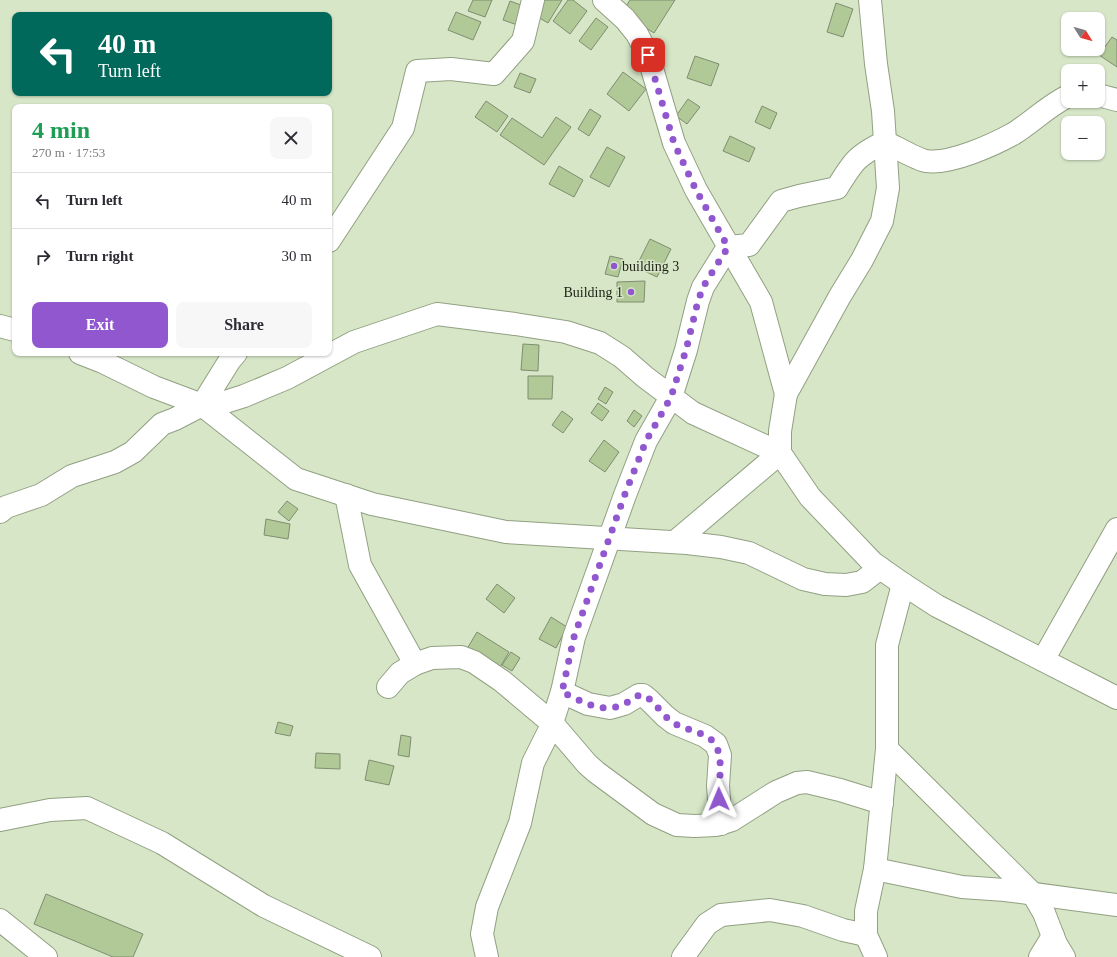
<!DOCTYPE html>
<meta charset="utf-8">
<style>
body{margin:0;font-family:Georgia,serif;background:#f7f7f7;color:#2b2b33;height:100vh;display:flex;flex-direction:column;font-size:15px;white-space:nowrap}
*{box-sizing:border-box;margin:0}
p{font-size:13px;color:#7c7c81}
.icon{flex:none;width:22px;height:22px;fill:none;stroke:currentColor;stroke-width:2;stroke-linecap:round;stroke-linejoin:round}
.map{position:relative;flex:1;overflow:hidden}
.sheet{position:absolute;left:12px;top:104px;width:320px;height:252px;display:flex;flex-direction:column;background:#fff;border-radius:8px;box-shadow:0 1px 3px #0004}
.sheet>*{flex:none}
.guide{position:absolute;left:12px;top:12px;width:320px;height:84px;border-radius:8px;box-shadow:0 1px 3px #0004;background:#00695c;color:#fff;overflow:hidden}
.needle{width:26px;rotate:127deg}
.fabs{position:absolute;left:1061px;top:12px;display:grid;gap:8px}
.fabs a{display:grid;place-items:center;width:44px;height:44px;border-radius:8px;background:#fff;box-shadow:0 1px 3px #0004;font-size:20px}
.pin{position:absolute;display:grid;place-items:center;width:34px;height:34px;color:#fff;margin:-17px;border-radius:8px;box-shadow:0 2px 6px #0006}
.me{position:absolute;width:44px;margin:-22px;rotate:359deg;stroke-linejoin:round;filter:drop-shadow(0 0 3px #0008)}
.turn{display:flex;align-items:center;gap:14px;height:84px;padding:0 20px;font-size:18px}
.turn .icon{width:52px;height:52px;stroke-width:2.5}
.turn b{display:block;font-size:28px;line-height:34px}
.round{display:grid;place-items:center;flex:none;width:42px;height:42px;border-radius:8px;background:#f7f7f7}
.headline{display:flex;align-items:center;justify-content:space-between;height:68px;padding:0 20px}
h1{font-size:24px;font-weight:700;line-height:30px;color:#1e9e55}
.primary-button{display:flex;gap:8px;margin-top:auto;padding:8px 20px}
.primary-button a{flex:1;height:46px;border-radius:8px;background:#9057cf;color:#fff;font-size:16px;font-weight:700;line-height:46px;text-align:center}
.primary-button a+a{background:#f7f7f7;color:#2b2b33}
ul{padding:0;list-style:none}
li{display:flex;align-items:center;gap:12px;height:56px;padding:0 20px;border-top:1px solid #e1e1e2}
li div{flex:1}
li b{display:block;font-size:15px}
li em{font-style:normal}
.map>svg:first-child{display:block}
.building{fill:#b0c996;stroke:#7f8d71}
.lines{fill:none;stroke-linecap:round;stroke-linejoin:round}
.street-casing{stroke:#91a082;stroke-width:24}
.street{stroke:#fff;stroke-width:22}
.route{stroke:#9057cf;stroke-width:7;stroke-dasharray:0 12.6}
.poi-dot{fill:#9057cf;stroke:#d7e6c7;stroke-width:1.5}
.labels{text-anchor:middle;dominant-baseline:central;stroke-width:3;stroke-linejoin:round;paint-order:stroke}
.poi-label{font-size:14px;fill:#20251a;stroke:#d7e6c7;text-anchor:start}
</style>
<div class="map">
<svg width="1117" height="957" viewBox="0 0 1117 957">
<rect width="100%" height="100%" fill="#d7e6c7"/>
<g class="building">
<polygon points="473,0 492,0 485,17 468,11"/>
<polygon points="539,0 562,0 548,23 531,13"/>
<polygon points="568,0 573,0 587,11 570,34 553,21"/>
<polygon points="630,0 675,0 654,33 622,13"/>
<polygon points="510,1 529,8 523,27 503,20"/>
<polygon points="836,3 853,9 843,37 827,32"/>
<polygon points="456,12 481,22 473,40 448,30"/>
<polygon points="596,18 608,27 591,50 579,41"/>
<polygon points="1112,37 1117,40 1117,67 1099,55"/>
<polygon points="695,56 719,64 711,86 687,78"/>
<polygon points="1093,67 1105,76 1098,86 1098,71 1090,71"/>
<polygon points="623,72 646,89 629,111 607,94"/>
<polygon points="520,73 536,79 530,93 514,87"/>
<polygon points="688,99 700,107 687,124 676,116"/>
<polygon points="486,101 508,116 497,132 475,117"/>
<polygon points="762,106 777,113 770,129 755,122"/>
<polygon points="590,109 601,116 589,136 578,129"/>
<polygon points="556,117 571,127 544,165 500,135 512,118 542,138"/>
<polygon points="730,136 755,148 749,162 723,151"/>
<polygon points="607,147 625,157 609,187 590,177"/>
<polygon points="559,166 583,180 574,197 549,184"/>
<polygon points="650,239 671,249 657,277 636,267"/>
<polygon points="610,256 623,259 618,277 605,274"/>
<polygon points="645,281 644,302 617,302 617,282"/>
<polygon points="523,344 539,345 538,371 521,370"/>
<polygon points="528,376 553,376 552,399 528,399"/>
<polygon points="605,387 613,392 606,404 598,399"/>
<polygon points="598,403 609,411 602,421 591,413"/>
<polygon points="634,410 642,416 634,427 627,421"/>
<polygon points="562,411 573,419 563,433 552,425"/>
<polygon points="604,440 619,452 605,472 589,461"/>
<polygon points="287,501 298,509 289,521 278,512"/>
<polygon points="266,519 290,524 288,539 264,535"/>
<polygon points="497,584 515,598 504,613 486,599"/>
<polygon points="551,617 567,627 556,648 539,639"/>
<polygon points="477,632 509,652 496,674 464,654"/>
<polygon points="511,652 520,658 512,671 502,665"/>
<polygon points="278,722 293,726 290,736 275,733"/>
<polygon points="401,735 411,737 409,757 398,755"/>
<polygon points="316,753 340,754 340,769 315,768"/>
<polygon points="369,760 394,766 389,785 365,780"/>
<polygon points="46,894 143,934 133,957 113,957 34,924"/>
</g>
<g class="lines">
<defs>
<g id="street">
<polyline points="604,0 625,19 637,34 648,55 674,143 696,190 761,302 786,394"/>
<polyline points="870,0 876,64 883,111 888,188 882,221 862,260 840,296 786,394 780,431 780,453 810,497 873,563 903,584 937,606 1117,698"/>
<polyline points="1098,95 1117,100"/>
<polyline points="329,241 403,128 417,71 451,69 494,74 523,41 533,0"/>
<polyline points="0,326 15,330"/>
<polyline points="80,353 103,362 154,387 202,405 222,403 244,396 287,378 354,342 437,314 515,324 566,332 600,343 622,357 645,377 693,413 780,453 675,542"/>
<polyline points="202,405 296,479 372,504 506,532 687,543 721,547 749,553 803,579 825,584 846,585 862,582 880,568"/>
<polyline points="346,495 360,565 415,664"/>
<polyline points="0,512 6,507 41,495 72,476 115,462 133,452 162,424 175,419 202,405 230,360 236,353"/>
<polyline points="1043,660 1117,529"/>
<polyline points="388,687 400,673 415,664 432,658 461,657 474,662 502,681 552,723 587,764 596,772 653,814 677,825 694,826 716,825 732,820 776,792 797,783 807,782 840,790 882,803"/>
<polyline points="562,692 588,704 610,708 624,704 639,695 643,695 648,699 665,716 674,723 705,736 716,744 720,755 718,786 721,824"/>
<polyline points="887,749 1033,894 1044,913 1056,944 1064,957"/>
<polyline points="0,820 50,810 87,808 162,843 264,906 370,957"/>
<polyline points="875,869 962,887 1005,890 1117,905"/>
<polyline points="0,920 46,957"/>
<path d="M 487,957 L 482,934 L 487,907 L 520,823 L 533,763 L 550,729 L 562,692 L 574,637 L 625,495 L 646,441 L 671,397 L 686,350 L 698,301 L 703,287 L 728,247 L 749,245 L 781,201 L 799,196 L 837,188 C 853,162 857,155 885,142 C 894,146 918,160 926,161 C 949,165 993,145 1013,134 C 1032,122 1048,106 1068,96"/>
<polyline points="683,957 707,924 721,915 770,910 803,916 843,930 866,935"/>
<polyline points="876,957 866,935 866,911 875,869 887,749 887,645 903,584"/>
<polyline points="1040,957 1053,936"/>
</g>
</defs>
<use href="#street" class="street-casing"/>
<use href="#street" class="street"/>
</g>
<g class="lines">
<path class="route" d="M 648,55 L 674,143 L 696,190 L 728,247 L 703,287 L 698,301 L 686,350 L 671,397 L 646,441 L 625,494 L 574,637 L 562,692 C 581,701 603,715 624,704 C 631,701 635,695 643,695 C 654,700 662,715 672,722 C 682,728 693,730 704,735 C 728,746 718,777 719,799"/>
</g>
<g class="poi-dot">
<circle cx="614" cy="266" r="4"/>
<circle cx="631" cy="292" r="4"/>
</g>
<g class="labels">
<g class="poi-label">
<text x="622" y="266">building 3</text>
<text x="623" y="292" text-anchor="end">Building 1</text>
</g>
</g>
</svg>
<div class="fabs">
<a><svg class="needle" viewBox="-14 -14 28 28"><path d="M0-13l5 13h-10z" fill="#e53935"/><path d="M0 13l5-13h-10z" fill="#7c7c81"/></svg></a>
<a>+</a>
<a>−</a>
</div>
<div class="pin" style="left:648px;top:55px;background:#d93025"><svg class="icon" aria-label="arrive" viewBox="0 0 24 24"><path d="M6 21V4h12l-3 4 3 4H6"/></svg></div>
<svg class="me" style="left:719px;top:799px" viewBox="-20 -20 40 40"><path d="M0-17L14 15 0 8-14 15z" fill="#9057cf" stroke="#fff" stroke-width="4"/></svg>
<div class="guide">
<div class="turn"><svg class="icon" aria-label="left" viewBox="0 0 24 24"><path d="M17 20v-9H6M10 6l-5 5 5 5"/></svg><div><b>40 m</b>Turn left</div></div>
</div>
<section class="sheet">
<div class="headline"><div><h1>4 min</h1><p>270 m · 17:53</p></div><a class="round"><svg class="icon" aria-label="close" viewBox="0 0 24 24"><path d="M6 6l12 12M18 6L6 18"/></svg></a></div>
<ul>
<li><svg class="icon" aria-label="left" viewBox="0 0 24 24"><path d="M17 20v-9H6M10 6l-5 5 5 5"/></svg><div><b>Turn left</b></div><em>40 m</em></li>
<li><svg class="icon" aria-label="right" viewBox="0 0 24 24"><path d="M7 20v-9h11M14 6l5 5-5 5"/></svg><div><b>Turn right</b></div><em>30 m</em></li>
</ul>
<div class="primary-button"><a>Exit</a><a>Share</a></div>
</section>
</div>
